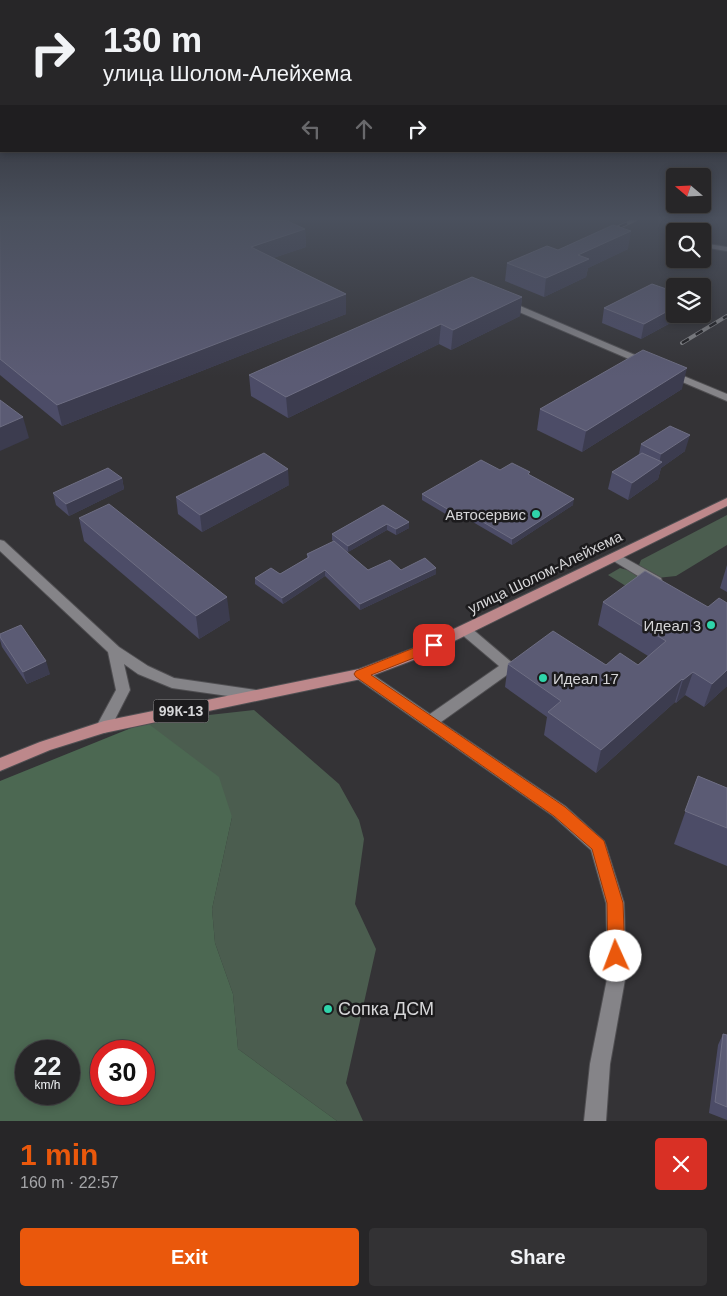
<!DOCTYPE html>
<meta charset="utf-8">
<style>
body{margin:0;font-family:Helvetica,sans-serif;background:#333234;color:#f1f3f6;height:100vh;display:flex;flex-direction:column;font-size:19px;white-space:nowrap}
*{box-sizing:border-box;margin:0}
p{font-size:16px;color:#a4a5a8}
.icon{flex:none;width:28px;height:28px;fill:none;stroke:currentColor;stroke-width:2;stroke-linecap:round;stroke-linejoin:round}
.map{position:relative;height:1121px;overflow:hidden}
.sheet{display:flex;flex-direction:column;background:#272628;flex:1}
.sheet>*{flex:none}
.guide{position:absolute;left:0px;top:0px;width:728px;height:152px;box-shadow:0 2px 8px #0003,0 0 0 1px #434345;background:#272628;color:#f1f3f6;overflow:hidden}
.needle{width:32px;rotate:289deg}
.controls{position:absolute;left:666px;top:168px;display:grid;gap:10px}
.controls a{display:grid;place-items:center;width:45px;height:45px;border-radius:5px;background:#272628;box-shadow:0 2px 8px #0003,0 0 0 1px #434345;font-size:25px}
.speed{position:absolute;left:15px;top:1040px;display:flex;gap:10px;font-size:25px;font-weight:700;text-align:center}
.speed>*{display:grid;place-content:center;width:65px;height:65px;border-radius:50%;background:#272628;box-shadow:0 2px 8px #0003,0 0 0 1px #434345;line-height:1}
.speed small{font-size:12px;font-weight:400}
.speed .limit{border:8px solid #d22;background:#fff;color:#111}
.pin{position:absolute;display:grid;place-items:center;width:42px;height:42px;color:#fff;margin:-21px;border-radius:10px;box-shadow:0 2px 8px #0006}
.me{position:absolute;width:55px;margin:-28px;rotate:358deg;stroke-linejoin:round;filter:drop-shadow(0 0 4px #0008)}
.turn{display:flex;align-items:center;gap:18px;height:105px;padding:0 20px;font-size:22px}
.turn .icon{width:65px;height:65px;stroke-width:2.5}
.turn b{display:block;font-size:35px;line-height:42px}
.lanes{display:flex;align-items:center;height:48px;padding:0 20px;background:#0003;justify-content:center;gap:25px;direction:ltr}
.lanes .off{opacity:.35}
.round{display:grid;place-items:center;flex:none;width:52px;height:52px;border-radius:5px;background:#333234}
.head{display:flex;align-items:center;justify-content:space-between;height:85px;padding:0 20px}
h1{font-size:30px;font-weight:800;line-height:38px;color:#ea580c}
.action{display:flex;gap:10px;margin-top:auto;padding:10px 20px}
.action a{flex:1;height:58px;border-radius:5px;background:#ea580c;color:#fff;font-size:20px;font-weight:800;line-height:58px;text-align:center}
.action a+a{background:#333234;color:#f1f3f6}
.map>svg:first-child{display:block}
.green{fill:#4b5d4f}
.forest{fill:#4c6852;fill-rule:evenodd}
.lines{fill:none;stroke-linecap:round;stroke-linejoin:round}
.minor-casing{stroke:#504f52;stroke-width:2}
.major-casing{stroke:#504f52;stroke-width:2}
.minor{fill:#858488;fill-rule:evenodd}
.major{fill:#bd888b;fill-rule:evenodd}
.rail-casing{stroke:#858587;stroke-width:4}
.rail{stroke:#1c1b1d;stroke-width:2.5;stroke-dasharray:8;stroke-linecap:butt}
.wall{fill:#4c4c67}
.shaded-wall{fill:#3c3c4f}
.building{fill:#5b5b74;stroke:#6e6e83}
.route{fill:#ea580c;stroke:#983908}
.poi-dot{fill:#2fd4aa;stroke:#1c1b1d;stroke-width:2}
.labels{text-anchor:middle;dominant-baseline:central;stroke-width:5;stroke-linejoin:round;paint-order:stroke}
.shield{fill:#1c1b1d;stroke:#9e9ea0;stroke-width:1}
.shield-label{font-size:14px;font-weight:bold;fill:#d6d6d8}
.poi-label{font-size:15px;fill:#d6d6d8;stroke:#1c1b1d;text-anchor:end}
.street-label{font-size:15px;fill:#d6d6d8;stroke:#1c1b1d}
.near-poi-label{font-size:18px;fill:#d6d6d8;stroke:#1c1b1d;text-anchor:start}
</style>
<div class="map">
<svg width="727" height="1121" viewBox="0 0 727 1121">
<rect width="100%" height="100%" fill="#343336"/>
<g class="green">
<polygon points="727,515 727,545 676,576 657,578 639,565 641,560"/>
<polygon points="620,568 631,571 647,583 634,591 608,575"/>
<polygon points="254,710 339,784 359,820 364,839 355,904 376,949 346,1083 363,1121 337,1121 238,1049 233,994 215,943 212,909 232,817 146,722"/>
</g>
<path class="forest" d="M 146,722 L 219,777 L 232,817 L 212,909 L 215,943 L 233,994 L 238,1049 L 337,1121 L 0,1121 L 0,781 ZM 26,1051 L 69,1051 L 69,1094 L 26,1094 ZM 101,1051 L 144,1051 L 144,1094 L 101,1094 Z"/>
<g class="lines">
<defs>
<g id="minor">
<polygon points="666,232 675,234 675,239 666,236"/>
<polygon points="702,243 727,247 727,251 702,247"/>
<polygon points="506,300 649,361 651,363 646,366 643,365 503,305 503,301"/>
<polygon points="669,370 727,394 727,401 666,375 666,371"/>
<polygon points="0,540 4,541 119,647 148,666 174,678 256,690 261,691 263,695 261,699 256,700 172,688 138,674 124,664 130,690 109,731 104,733 99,731 96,727 116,690 108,652 0,551"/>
<polygon points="616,553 661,578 662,581 661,584 651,584 612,560 610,557 612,554"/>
<polygon points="465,625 470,627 516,666 514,670 441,722 565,806 604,841 606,846 624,903 626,974 610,1064 606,1121 584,1121 590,1064 608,974 606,903 591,850 553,816 356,678 354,674 356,670 361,669 366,670 430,714 499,666 460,633 458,630 460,627"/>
</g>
<polygon id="major" points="727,498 727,506 424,656 366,678 104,733 50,750 0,771 0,758 40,742 104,721 359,669 414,648"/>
</defs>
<use href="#minor" class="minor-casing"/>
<use href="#major" class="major-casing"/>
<use href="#minor" class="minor"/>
<use href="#major" class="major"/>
<defs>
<g id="rail">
<polyline points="605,233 635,220"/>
<polyline points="682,343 727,316"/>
</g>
</defs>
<use href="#rail" class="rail-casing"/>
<use href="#rail" class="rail"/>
</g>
<g class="wall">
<polygon points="0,220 293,220 288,221 305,229 306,247 273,258 346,294 346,314 62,426 0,375"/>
<polygon points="628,249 588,268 586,277 544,297 505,281 507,263 558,250"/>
<polygon points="522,297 520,316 451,350 439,344 288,418 251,396 249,375"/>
<polygon points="604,308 675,314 687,314 641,339 602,323"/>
<polygon points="682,389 582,452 537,430 540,409"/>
<polygon points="641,444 685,451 661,468 658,479 628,500 608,489 612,472 639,454"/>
<polygon points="500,470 530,475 573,505 512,545 466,518 459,522 422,500 422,494"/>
<polygon points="122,478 124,489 69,516 56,505 53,493"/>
<polygon points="289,485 202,532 178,514 176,497"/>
<polygon points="383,505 409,522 409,528 396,535 387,530 348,552 339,546 368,570 401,570 436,574 360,610 325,576 283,604 255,584 255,578 280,574 307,558 307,554 334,542 332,540 332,534"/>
<polygon points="79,518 230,620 199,639 84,541"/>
<polygon points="727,565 727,592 720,588"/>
<polygon points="603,602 708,607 727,603 727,686 704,707 685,695 676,703 675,702 596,773 544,735 547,717 505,687 508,664 606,665 638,665 648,656 598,625"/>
<polygon points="0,634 50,674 27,684 2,647 0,640"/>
<polygon points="698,776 727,788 727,866 674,844"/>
<polygon points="723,1034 727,1035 727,1120 709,1113 718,1045"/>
</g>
<g class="shaded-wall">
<polygon points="305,229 306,247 252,265 251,247"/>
<polygon points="631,231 628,249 588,268 586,277 544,297 546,278 578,255"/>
<polygon points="346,294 346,314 62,426 57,405"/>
<polygon points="522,297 520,316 451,350 453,330"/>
<polygon points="675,307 675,314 687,314 641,339 644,324"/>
<polygon points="441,324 439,344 288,418 286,397"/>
<polygon points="687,368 682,389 582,452 586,431"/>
<polygon points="23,417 29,438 0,451 0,427"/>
<polygon points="690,435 685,451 661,468 658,479 628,500 632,483 659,465 661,454"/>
<polygon points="288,469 289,485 202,532 200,515"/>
<polygon points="122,478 124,489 69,516 66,504"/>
<polygon points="574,499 573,505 512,545 512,539"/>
<polygon points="466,512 466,518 459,522 459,516"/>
<polygon points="409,522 409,528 396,535 396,529"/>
<polygon points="387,524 387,530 348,552 348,546"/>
<polygon points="436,568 436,574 360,610 360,604"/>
<polygon points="325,570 325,576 283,604 282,598"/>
<polygon points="227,597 230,620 199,639 196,616"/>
<polygon points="46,661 50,674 27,684 23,672"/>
<polygon points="727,670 727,686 704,707 712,684"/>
<polygon points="693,672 685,695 676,703 683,680"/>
<polygon points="682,679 675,702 596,773 601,750"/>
</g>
<g class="building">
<polygon points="0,220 285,220 305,229 251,247 346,294 57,405 0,359"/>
<polygon points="613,225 631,231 578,255 589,259 546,278 507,263 547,246 558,250"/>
<polygon points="472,277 522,297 453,330 441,324 286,397 249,375"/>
<polygon points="652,284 675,292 675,307 644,324 604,308"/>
<polygon points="643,350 687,368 586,431 540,409"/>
<polygon points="0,400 23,417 0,427"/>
<polygon points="670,426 690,435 661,454 641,444"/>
<polygon points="264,453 288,469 200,515 176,497"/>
<polygon points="642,453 662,462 632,483 612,472"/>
<polygon points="481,460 500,470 512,463 530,472 528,474 574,499 512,539 466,512 459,516 422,494"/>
<polygon points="108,468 122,478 66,504 53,493"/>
<polygon points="109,504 227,597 196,616 79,518"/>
<polygon points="383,505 409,522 396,529 387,524 348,546 332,534"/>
<polygon points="334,541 368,570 390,560 401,570 425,558 436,568 360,604 325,570 282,598 255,578 271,568 280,574 309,557 307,554"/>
<polygon points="645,571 708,607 719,598 727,603 727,670 712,684 693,672 683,680 682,679 601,750 548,712 561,701 508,664 553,631 606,665 620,653 638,665 666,641 603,602"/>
<polygon points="21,625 46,661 23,672 0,637 0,634"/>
<polygon points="698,776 727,788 727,828 685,811"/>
<polygon points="723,1034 727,1035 727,1107 715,1102"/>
</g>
<linearGradient id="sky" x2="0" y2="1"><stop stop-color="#1d1c1e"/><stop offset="0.58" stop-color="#4a505d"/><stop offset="1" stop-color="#4a505d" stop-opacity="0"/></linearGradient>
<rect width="727" height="377" fill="url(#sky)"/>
<polygon class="route" points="434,640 439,642 441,645 439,648 371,675 565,807 604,841 623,903 625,956 622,962 616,964 610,962 608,956 607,903 592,849 554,816 356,677 354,674 356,671"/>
<g class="poi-dot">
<circle cx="536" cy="514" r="5"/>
<circle cx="711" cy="625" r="5"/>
<circle cx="543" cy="678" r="5"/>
<circle cx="328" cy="1009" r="5"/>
</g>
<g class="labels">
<rect class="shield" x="153.5" y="699.5" width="55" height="23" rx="4"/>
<g class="shield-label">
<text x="181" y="711">99К-13</text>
</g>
<g class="poi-label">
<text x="526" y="514">Автосервис</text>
<text x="701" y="625">Идеал 3</text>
<text x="553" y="678" text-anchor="start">Идеал 17</text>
</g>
<g class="street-label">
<text transform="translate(545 572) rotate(-26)">улица Шолом-Алейхема</text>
</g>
<g class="near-poi-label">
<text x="338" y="1009">Сопка ДСМ</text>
</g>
</g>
</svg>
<div class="controls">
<a><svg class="needle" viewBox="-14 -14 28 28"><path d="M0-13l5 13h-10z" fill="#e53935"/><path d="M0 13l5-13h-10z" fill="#a4a5a8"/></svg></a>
<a><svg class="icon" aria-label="search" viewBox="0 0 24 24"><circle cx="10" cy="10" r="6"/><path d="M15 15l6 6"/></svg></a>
<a><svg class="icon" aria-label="layers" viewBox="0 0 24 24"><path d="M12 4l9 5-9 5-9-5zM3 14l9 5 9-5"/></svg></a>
</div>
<div class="speed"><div>22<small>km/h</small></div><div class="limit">30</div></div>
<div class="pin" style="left:434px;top:645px;background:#d93025"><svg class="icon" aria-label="arrive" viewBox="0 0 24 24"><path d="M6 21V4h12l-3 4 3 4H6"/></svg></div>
<svg class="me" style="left:616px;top:956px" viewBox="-20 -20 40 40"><circle r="19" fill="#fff"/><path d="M0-13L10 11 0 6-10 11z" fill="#ea580c"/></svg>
<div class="guide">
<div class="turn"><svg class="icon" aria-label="right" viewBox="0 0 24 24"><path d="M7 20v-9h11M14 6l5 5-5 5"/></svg><div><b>130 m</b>улица Шолом-Алейхема</div></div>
<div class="lanes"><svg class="icon off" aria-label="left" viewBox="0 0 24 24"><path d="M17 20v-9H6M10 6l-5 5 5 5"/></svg><svg class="icon off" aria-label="ahead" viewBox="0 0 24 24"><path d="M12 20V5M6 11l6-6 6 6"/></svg><svg class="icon" aria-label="right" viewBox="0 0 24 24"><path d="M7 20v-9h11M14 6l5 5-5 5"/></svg></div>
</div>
</div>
<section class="sheet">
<div class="head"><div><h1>1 min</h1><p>160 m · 22:57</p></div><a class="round" style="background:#d93025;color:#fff"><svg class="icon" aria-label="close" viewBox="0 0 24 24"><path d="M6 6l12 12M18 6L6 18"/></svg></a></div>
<div class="action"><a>Exit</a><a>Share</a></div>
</section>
